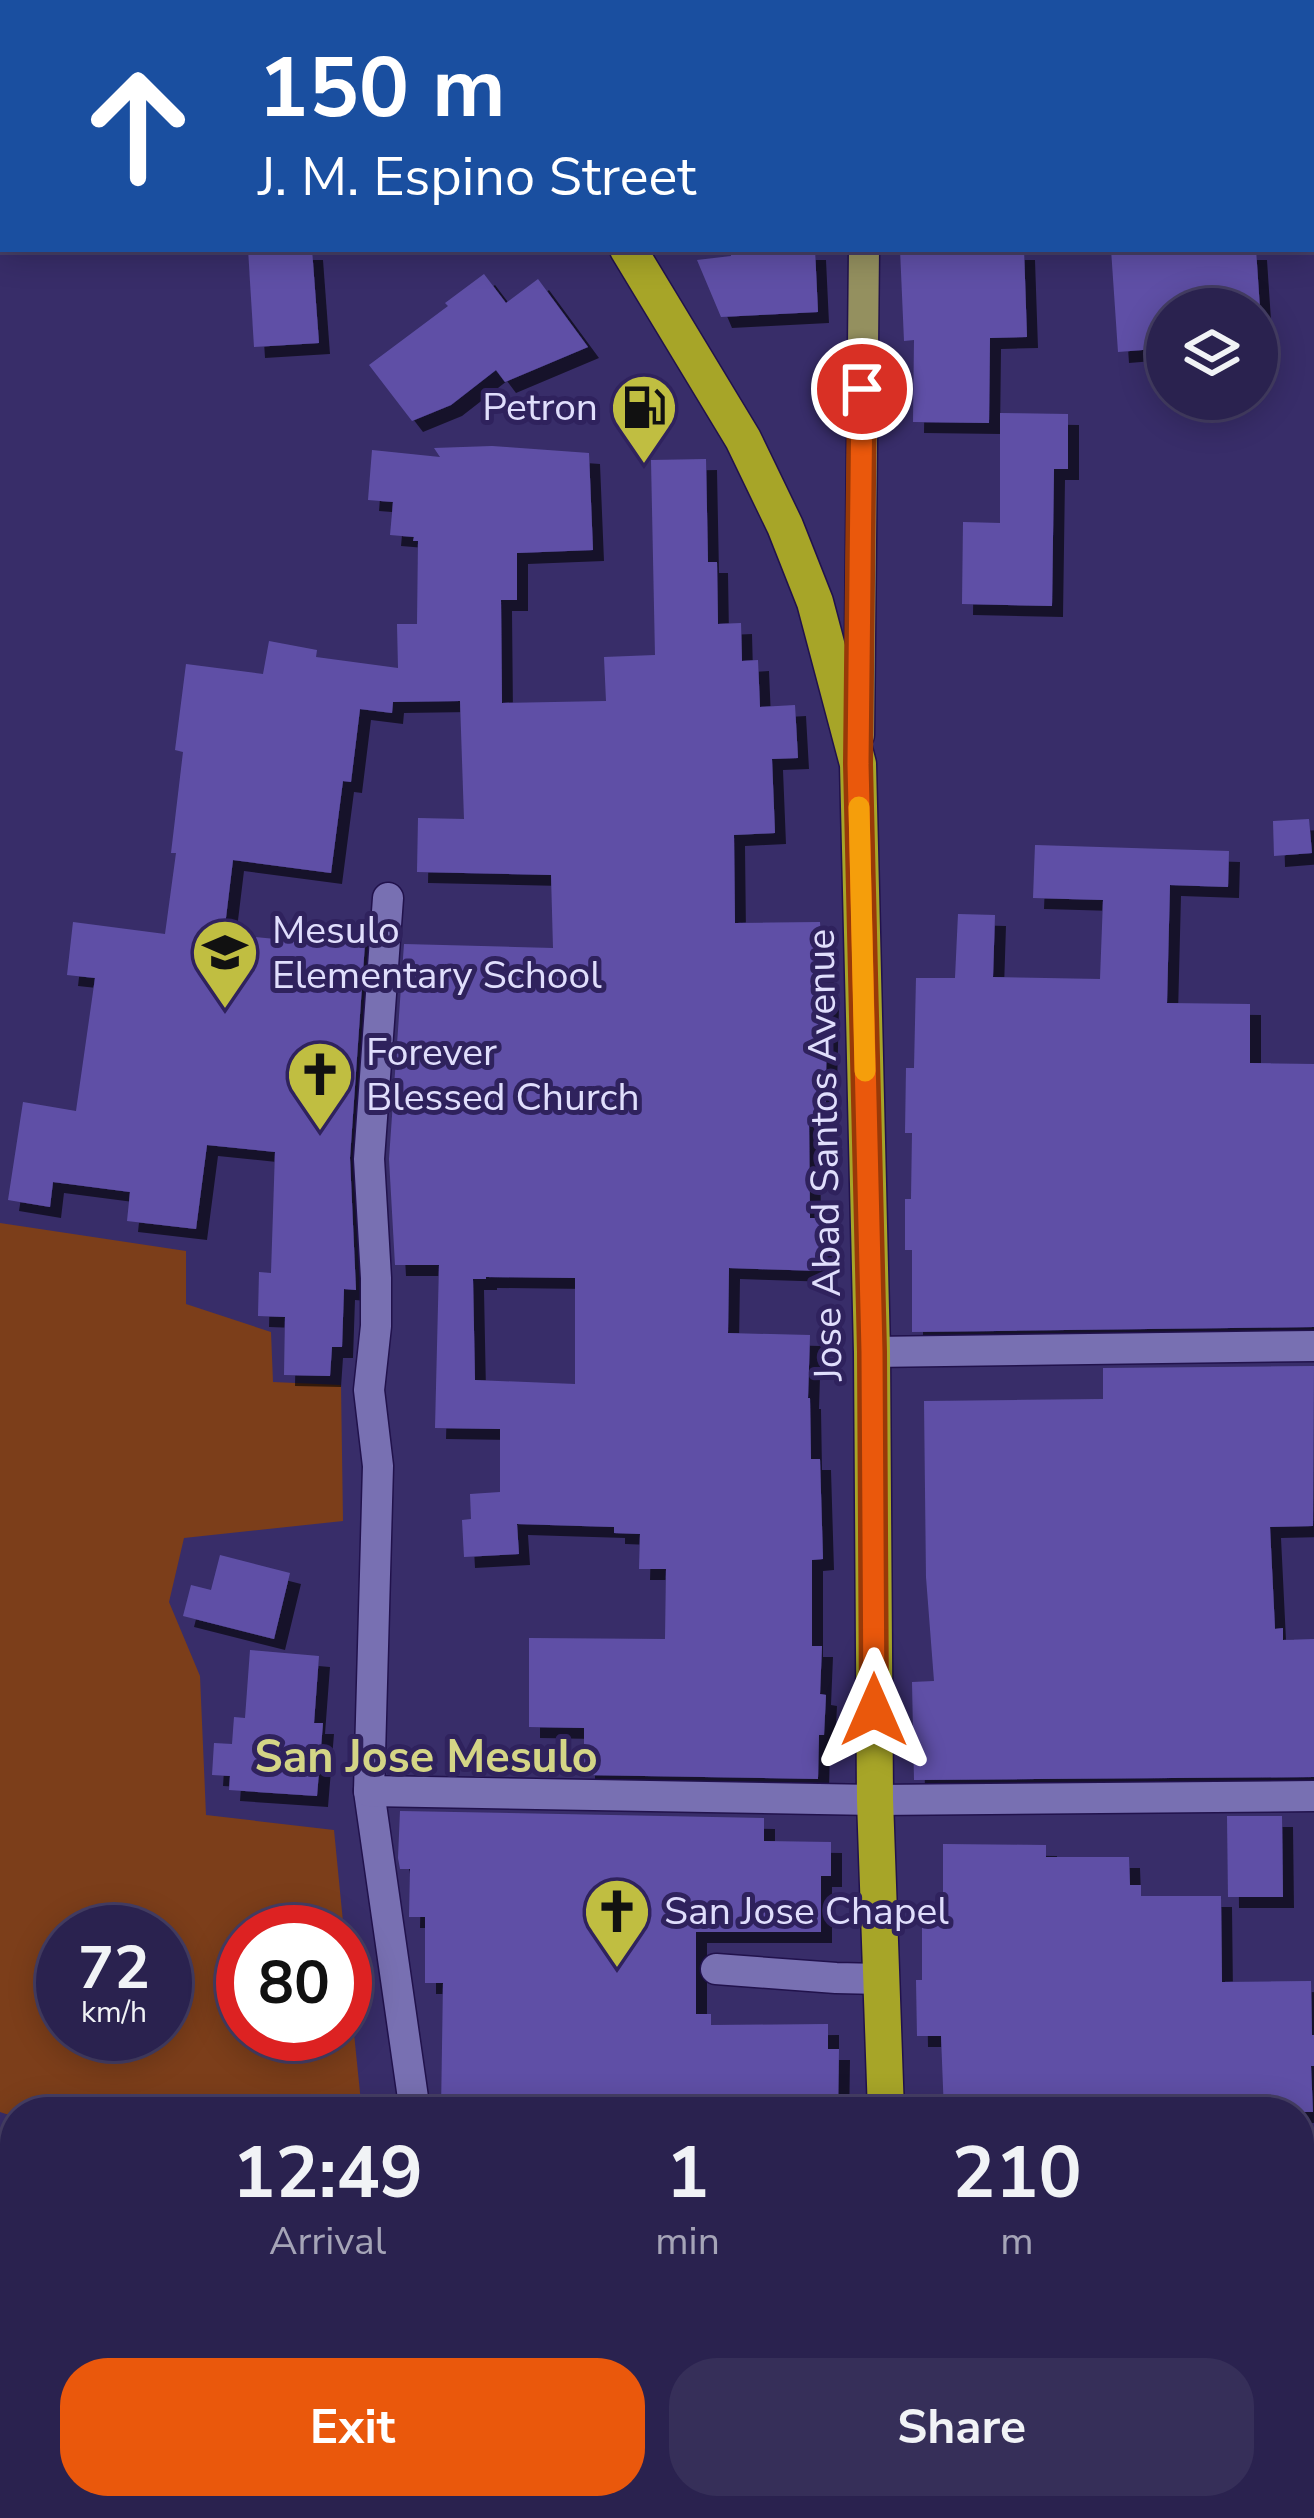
<!DOCTYPE html>
<style>
body{margin:0;font-family:"Nunito Sans",sans-serif;background:#362f59;color:#f1f3f6;height:100vh;display:flex;flex-direction:column;font-size:45px;white-space:nowrap}
*{box-sizing:border-box;margin:0}
p{font-size:39px;color:#a5a4b7}
.icon{flex:none;width:66px;height:66px;fill:none;stroke:currentColor;stroke-width:2;stroke-linecap:round;stroke-linejoin:round}
.map{position:relative;flex:1;overflow:hidden}
.panel{position:absolute;left:0px;top:2097px;width:1314px;height:423px;display:flex;flex-direction:column;background:#2a224f;border-radius:48px 48px 0 0;box-shadow:0 6px 30px #0003,0 0 0 3px #463f66}
.panel>*{flex:none}
.hud{position:absolute;left:0px;top:0px;width:1314px;height:252px;box-shadow:0 6px 30px #0003,0 0 0 3px #463f66;background:#1a4fa0;color:#fff;overflow:hidden}
.tools{position:absolute;left:1146px;top:288px;display:grid;gap:24px}
.tools a{display:grid;place-items:center;width:132px;height:132px;border-radius:50%;background:#2a224f;box-shadow:0 6px 30px #0003,0 0 0 3px #463f66;font-size:60px}
.speed{position:absolute;left:36px;top:1905px;display:flex;gap:24px;font-size:60px;font-weight:700;text-align:center}
.speed>*{display:grid;place-content:center;width:156px;height:156px;border-radius:50%;background:#2a224f;box-shadow:0 6px 30px #0003,0 0 0 3px #463f66;line-height:1}
.speed small{font-size:30px;font-weight:400}
.speed .limit{border:18px solid #d22;background:#fff;color:#111}
.pin{position:absolute;display:grid;place-items:center;width:102px;height:102px;color:#fff;margin:-51px;border:6px solid #fff;border-radius:50%;box-shadow:0 3px 12px #0007}
.me{position:absolute;width:132px;margin:-66px;rotate:0deg;stroke-linejoin:round;filter:drop-shadow(0 0 9px #0008)}
.turn{display:flex;align-items:center;gap:42px;height:252px;padding:0 60px;font-size:54px}
.turn .icon{width:156px;height:156px;stroke-width:2.5}
.turn b{display:block;font-size:84px;line-height:102px}
.eta{display:flex;justify-content:space-evenly;align-items:center;height:204px;text-align:center}
.eta b{font-size:72px;font-weight:700;line-height:84px}
.button{display:flex;gap:24px;margin-top:auto;padding:24px 60px}
.button a{flex:1;height:138px;border-radius:48px;background:#ea580c;color:#fff;font-size:48px;font-weight:700;line-height:138px;text-align:center}
.button a+a{background:#362f59;color:#f1f3f6}
.map>svg:first-child{display:block}
.green{fill:#7c3e1a;fill-rule:evenodd}
.building{fill:#5f50a6;fill-rule:evenodd;filter:url(#shadow)}
.lines{fill:none;stroke-linecap:round;stroke-linejoin:round}
.minor-casing{stroke:#21124c;stroke-width:33}
.major-casing{stroke:#21124c;stroke-width:33}
.highway-casing{stroke:#21124c;stroke-width:39}
.minor{stroke:#7870b2;stroke-width:30}
.major{stroke:#94905f;stroke-width:30}
.highway{stroke:#a7a528;stroke-width:36}
.route-casing{stroke:#983908;stroke-width:30}
.route{stroke:#ea580c;stroke-width:21}
.slow{stroke:#f59e0b;stroke-width:21}
.labels{text-anchor:middle;dominant-baseline:central;stroke-width:10;stroke-linejoin:round;paint-order:stroke}
.poi-label{font-size:39px;fill:#e0defc;stroke:#2f225d;text-anchor:start}
.street-label{font-size:39px;fill:#e0defc;stroke:#2f225d}
.quarter-label{font-size:45px;font-weight:bold;fill:#d4d586;stroke:#2f225d}
</style>
<div class="map">
<svg width="1314" height="2518" viewBox="0 0 1314 2518">
<defs>
<filter id="shadow"><feDropShadow dx="11" dy="11" stdDeviation="0" flood-color="#0009"/></filter>
</defs>
<rect width="100%" height="100%" fill="#382d69"/>
<path class="green" d="M 0,1223 L 186,1251 L 186,1304 L 271,1332 L 273,1382 L 341,1385 L 343,1521 L 184,1538 L 169,1602 L 200,1676 L 206,1815 L 334,1830 L 344,1932 L 243,1932 L 243,2034 L 345,2034 L 345,1945 L 362,2112 L 15,2112 L 15,2117 L 0,2112 ZM 63,1932 L 165,1932 L 165,2034 L 63,2034 Z"/>
<g class="building">
<polygon points="248,249 312,249 319,343 254,347"/>
<polygon points="731,249 815,249 818,312 721,317 697,260 731,256"/>
<polygon points="900,249 1024,249 1027,337 990,338 989,423 913,422 914,340 904,341"/>
<polygon points="1111,249 1256,249 1260,309 1167,309 1167,348 1118,352"/>
<polygon points="484,274 506,303 538,279 588,347 505,382 496,370 451,405 412,421 369,365 448,306 445,303"/>
<polygon points="1000,413 1068,414 1068,469 1054,469 1052,606 962,604 963,522 1000,523"/>
<path d="M 492,446 L 589,453 L 593,550 L 517,553 L 517,600 L 501,600 L 502,703 L 606,701 L 604,657 L 655,655 L 651,460 L 706,459 L 708,562 L 717,562 L 718,624 L 741,623 L 742,661 L 758,660 L 760,707 L 795,705 L 798,758 L 772,759 L 775,833 L 734,835 L 735,923 L 820,922 L 824,995 L 828,995 L 825,1118 L 809,1118 L 810,1218 L 822,1218 L 821,1271 L 729,1268 L 728,1333 L 810,1335 L 808,1398 L 810,1398 L 811,1459 L 820,1459 L 823,1559 L 812,1560 L 812,1646 L 822,1646 L 820,1694 L 826,1695 L 824,1735 L 819,1735 L 818,1779 L 584,1775 L 584,1728 L 529,1727 L 529,1638 L 665,1639 L 666,1569 L 639,1569 L 640,1534 L 614,1533 L 614,1527 L 517,1524 L 519,1554 L 464,1557 L 462,1520 L 471,1519 L 470,1494 L 500,1492 L 500,1429 L 435,1428 L 439,1265 L 395,1265 L 389,1159 L 404,944 L 553,948 L 551,875 L 417,872 L 418,818 L 464,819 L 460,701 L 393,702 L 392,713 L 360,709 L 351,782 L 343,781 L 331,873 L 233,860 L 224,934 L 317,943 L 319,925 L 366,929 L 350,1158 L 356,1290 L 344,1289 L 342,1347 L 332,1347 L 330,1376 L 284,1375 L 285,1317 L 258,1316 L 259,1272 L 271,1273 L 275,1152 L 207,1145 L 196,1229 L 127,1221 L 130,1192 L 53,1182 L 50,1207 L 8,1200 L 23,1102 L 76,1111 L 95,978 L 67,975 L 73,922 L 165,934 L 176,853 L 171,853 L 183,752 L 175,750 L 186,664 L 263,674 L 269,641 L 317,650 L 316,657 L 398,668 L 397,624 L 417,624 L 418,541 L 413,541 L 414,537 L 390,535 L 393,502 L 368,500 L 372,450 L 440,457 L 434,448 ZM 486,1277 L 575,1278 L 575,1384 L 475,1380 L 473,1279 L 486,1279 Z"/>
<polygon points="1309,819 1312,853 1274,856 1273,821"/>
<polygon points="1035,845 1229,851 1228,887 1170,885 1167,1003 1250,1004 1250,1063 1314,1064 1314,1327 912,1332 912,1250 905,1250 905,1199 911,1199 912,1133 905,1133 906,1068 914,1068 916,978 955,978 958,914 995,915 993,977 1100,979 1103,900 1033,898"/>
<polygon points="1314,1366 1313,1526 1270,1527 1275,1629 1283,1628 1283,1640 1314,1639 1314,1777 914,1780 912,1682 934,1681 926,1577 924,1401 1103,1399 1103,1368"/>
<polygon points="220,1555 290,1573 274,1639 183,1616 191,1585 211,1590"/>
<polygon points="250,1650 319,1656 314,1723 323,1723 317,1796 229,1790 230,1776 212,1775 214,1743 232,1744 234,1717 245,1718"/>
<polygon points="400,1811 764,1818 764,1841 831,1842 831,1876 821,1876 821,1932 696,1932 696,2014 711,2014 711,2025 828,2024 828,2049 839,2049 838,2112 441,2112 443,1983 425,1983 425,1917 409,1917 410,1869 400,1869 398,1858"/>
<polygon points="1227,1816 1282,1816 1283,1897 1228,1897"/>
<polygon points="943,1844 1046,1845 1046,1857 1129,1857 1130,1885 1141,1885 1141,1896 1221,1896 1222,1982 1311,1981 1312,2035 1314,2035 1314,2066 1311,2066 1313,2112 944,2112 941,2036 917,2036 916,1980 922,1980 922,1912 943,1912"/>
</g>
<g class="lines">
<defs>
<g id="minor">
<polyline points="388,898 369,1159 376,1278 376,1326 369,1390 378,1466 369,1791 415,2112"/>
<polyline points="872,1352 1314,1346"/>
<polyline points="369,1791 875,1800 1314,1796"/>
<polyline points="716,1969 836,1978 881,1979"/>
<polyline points="1299,2389 1314,2389"/>
<polyline points="452,2518 454,2505"/>
</g>
<g id="major">
<polyline points="866,3 866,0"/>
<polyline points="859,735 864,249"/>
</g>
<g id="highway">
<polyline points="476,0 478,3"/>
<polyline points="628,249 743,439 785,526 815,602 858,764 872,1352 875,1800 886,2112"/>
<polyline points="895,2505 895,2518"/>
</g>
</defs>
<use href="#minor" class="minor-casing"/>
<use href="#major" class="major-casing"/>
<use href="#highway" class="highway-casing"/>
<use href="#minor" class="minor"/>
<use href="#major" class="major"/>
<use href="#highway" class="highway"/>
</g>
<g class="lines">
<defs>
<polyline id="route" points="862,389 858,764 872,1352 874,1710"/>
</defs>
<use href="#route" class="route-casing"/>
<use href="#route" class="route"/>
<polyline class="slow" points="859,807 865,1071"/>
</g>
<defs>
<symbol id="fuel-pin" viewBox="-11 -11 22 30"><path d="M0 17L-7.5 6A9.5 9.5 0 1 1 7.5 6Z" fill="#c0be41" stroke="#2f225d"/><path d="M-5.5-6h7V0h2V4h1.3V-2.5L3-4.5l.8-.8L6-3V5H2.5V1h-1V6h-7ZM-4.2-4.7v3.2H.2V-4.7Z" fill="#111"/></symbol>
<symbol id="school-pin" viewBox="-11 -11 22 30"><path d="M0 17L-7.5 6A9.5 9.5 0 1 1 7.5 6Z" fill="#c0be41" stroke="#2f225d"/><path d="M0-5L7-2L0 1L-7-2ZM-4 1L0 2.5L4 1V4Q0 6-4 4Z" fill="#111"/></symbol>
<symbol id="church-pin" viewBox="-11 -11 22 30"><path d="M0 17L-7.5 6A9.5 9.5 0 1 1 7.5 6Z" fill="#c0be41" stroke="#2f225d"/><path d="M-1.2-6h2.4v3.5h3.3v2.4h-3.3V6h-2.4V-.1h-3.3v-2.4h3.3Z" fill="#111"/></symbol>
</defs>
<g fill-rule="evenodd">
<use href="#fuel-pin" x="606" y="369" width="76" height="104"/>
<use href="#school-pin" x="187" y="914" width="76" height="104"/>
<use href="#church-pin" x="282" y="1036" width="76" height="104"/>
<use href="#church-pin" x="579" y="1873" width="76" height="104"/>
</g>
<g class="labels">
<g class="poi-label">
<text x="598" y="407" text-anchor="end">Petron</text>
<text x="272" y="930">Mesulo<tspan x="272" dy="45">Elementary School</tspan></text>
<text x="366" y="1052">Forever<tspan x="366" dy="45">Blessed Church</tspan></text>
<text x="664" y="1911">San Jose Chapel</text>
</g>
<g class="street-label">
<text transform="translate(825 1155) rotate(-91)">Jose Abad Santos Avenue</text>
</g>
<g class="quarter-label">
<text x="426" y="1757">San Jose Mesulo</text>
</g>
</g>
</svg>
<div class="tools">
<a><svg class="icon" aria-label="layers" viewBox="0 0 24 24"><path d="M12 4l9 5-9 5-9-5zM3 14l9 5 9-5"/></svg></a>
</div>
<div class="speed"><div>72<small>km/h</small></div><div class="limit">80</div></div>
<div class="pin" style="left:862px;top:389px;background:#d93025"><svg class="icon" aria-label="arrive" viewBox="0 0 24 24"><path d="M6 21V4h12l-3 4 3 4H6"/></svg></div>
<svg class="me" style="left:874px;top:1710px" viewBox="-20 -20 40 40"><path d="M0-17L14 15 0 8-14 15z" fill="#ea580c" stroke="#fff" stroke-width="4"/></svg>
<div class="hud">
<div class="turn"><svg class="icon" aria-label="ahead" viewBox="0 0 24 24"><path d="M12 20V5M6 11l6-6 6 6"/></svg><div><b>150 m</b>J. M. Espino Street</div></div>
</div>
<section class="panel">
<div class="eta">
<div><b>12:49</b><p>Arrival</p></div>
<div><b>1</b><p>min</p></div>
<div><b>210</b><p>m</p></div>
</div>
<div class="button"><a>Exit</a><a>Share</a></div>
</section>
</div>
